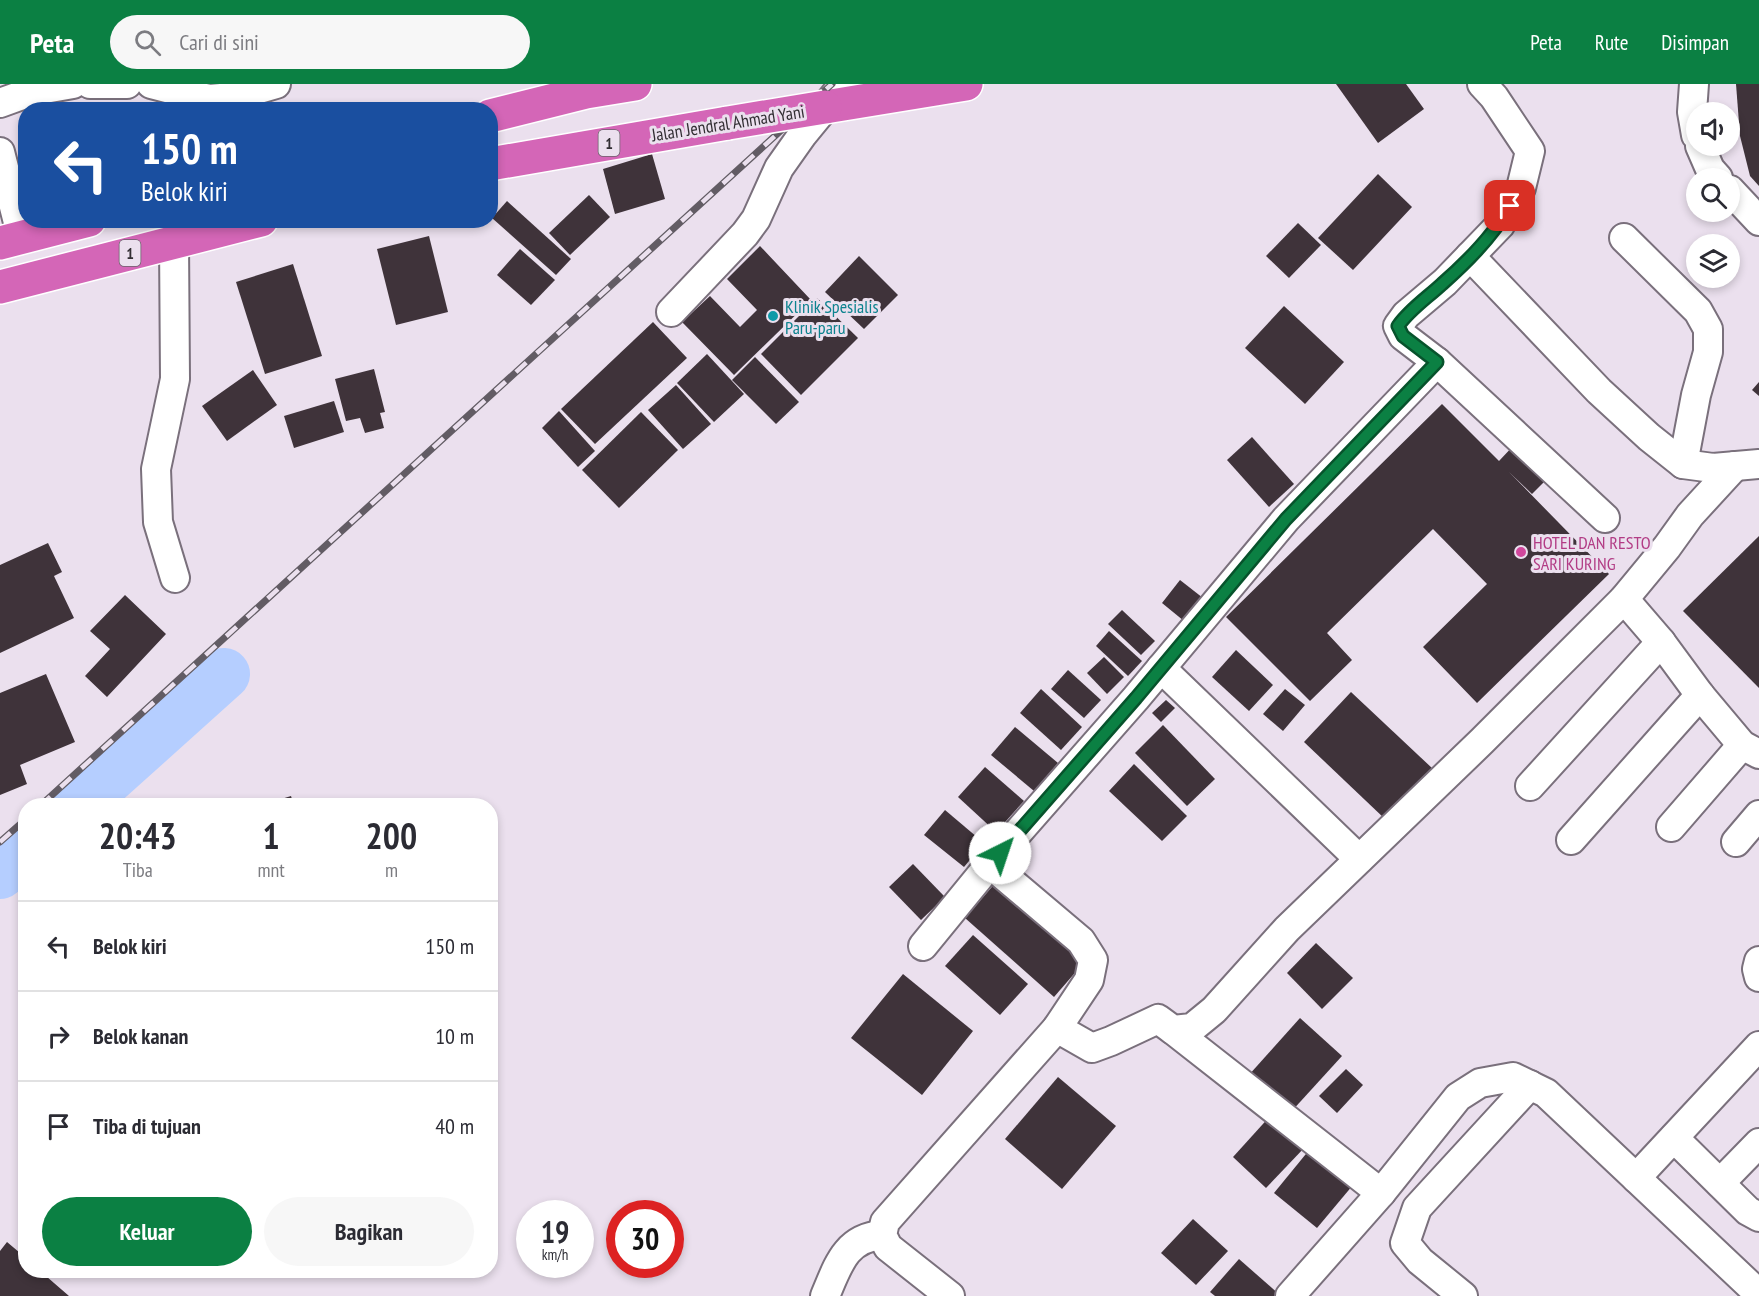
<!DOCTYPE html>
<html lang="id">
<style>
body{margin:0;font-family:"PT Sans Narrow",sans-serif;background:#f7f7f7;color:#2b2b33;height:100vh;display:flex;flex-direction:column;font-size:22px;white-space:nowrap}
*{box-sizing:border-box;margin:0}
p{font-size:20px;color:#7c7c81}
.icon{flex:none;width:33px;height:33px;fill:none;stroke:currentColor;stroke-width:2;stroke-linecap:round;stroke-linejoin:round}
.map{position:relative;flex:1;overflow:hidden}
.sheet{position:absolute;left:18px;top:714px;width:480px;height:480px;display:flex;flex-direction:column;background:#fff;border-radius:24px;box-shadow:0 3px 9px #0003}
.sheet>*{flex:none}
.banner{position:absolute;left:18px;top:18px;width:480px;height:126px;border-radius:24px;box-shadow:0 3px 9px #0003;background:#1a4fa0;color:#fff;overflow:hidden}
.controls{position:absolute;left:1686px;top:18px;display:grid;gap:12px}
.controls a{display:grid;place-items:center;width:54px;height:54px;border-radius:50%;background:#fff;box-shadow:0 3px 9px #0003;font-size:30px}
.speed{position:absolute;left:516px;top:1116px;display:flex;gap:12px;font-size:30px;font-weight:700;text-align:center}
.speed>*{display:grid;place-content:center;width:78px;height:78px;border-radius:50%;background:#fff;box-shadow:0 3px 9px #0003;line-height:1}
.speed small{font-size:15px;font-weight:400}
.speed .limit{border:9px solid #d22;background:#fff;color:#111}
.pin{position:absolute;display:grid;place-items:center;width:51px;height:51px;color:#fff;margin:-26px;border-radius:12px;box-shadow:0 3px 9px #0006}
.me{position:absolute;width:66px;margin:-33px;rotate:41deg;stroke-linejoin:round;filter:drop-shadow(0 0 4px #0008)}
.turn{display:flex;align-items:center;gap:21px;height:126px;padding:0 24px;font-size:27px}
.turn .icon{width:78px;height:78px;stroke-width:2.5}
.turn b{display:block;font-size:42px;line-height:51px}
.eta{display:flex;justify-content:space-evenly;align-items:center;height:102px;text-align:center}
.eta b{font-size:36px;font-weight:800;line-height:42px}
.action{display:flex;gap:12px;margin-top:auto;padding:12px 24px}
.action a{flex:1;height:69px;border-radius:36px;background:#0b8043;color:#fff;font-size:24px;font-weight:800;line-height:69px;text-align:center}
.action a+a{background:#f7f7f7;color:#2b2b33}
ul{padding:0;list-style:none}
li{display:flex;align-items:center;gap:18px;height:90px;padding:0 24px;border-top:2px solid #e1e1e2}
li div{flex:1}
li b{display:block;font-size:22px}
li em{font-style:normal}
header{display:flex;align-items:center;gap:36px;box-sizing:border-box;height:84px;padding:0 30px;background:#0b8043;color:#fff}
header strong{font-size:28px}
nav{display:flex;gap:33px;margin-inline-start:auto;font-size:21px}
.search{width:420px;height:54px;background:#f7f7f7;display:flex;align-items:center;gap:15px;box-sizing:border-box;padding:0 21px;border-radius:33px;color:#7c7c81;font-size:22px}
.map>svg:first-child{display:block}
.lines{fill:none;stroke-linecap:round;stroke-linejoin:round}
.river{stroke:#b5ceff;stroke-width:52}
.building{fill:#3f333a}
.minor-casing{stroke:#7a707c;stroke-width:32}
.highway-casing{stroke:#fff;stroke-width:36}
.minor{stroke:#fff;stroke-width:28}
.highway{stroke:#d466b7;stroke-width:33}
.rail-casing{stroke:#625c64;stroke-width:7}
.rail{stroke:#ebe0ee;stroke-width:4.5;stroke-dasharray:14;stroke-linecap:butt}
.highway-bridge-casing{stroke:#fff;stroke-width:36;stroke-linecap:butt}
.highway-bridge{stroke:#d466b7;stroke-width:33}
.route-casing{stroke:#07532c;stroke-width:15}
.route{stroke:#0b8043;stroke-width:10}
.culture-dot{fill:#0f9aa8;stroke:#ebe0ee;stroke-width:2}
.hotel-dot{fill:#d1479c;stroke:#ebe0ee;stroke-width:2}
.labels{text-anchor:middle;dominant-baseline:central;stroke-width:6;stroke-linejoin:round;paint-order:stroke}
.shield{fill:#ebe0ee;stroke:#6a636b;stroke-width:1.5}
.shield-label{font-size:16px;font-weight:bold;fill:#322e33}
.street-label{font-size:18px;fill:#322e33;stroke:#ebe0ee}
.culture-label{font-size:18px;fill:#0d838f;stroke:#ebe0ee;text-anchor:start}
.hotel-label{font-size:18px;fill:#b23c85;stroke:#ebe0ee;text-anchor:start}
</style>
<header>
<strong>Peta</strong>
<div class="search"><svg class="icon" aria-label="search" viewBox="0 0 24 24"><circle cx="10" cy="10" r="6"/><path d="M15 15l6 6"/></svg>Cari di sini</div>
<nav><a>Peta</a><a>Rute</a><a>Disimpan</a></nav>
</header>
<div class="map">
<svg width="1759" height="1212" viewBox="0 0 1759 1212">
<rect width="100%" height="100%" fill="#ebe0ee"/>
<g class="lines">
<g class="river">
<polyline points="77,722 224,590"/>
<polyline points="0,789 26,767"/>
</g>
</g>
<g class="building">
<polygon points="1336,0 1406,0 1424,25 1378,59"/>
<polygon points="1736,0 1759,0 1759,102 1750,92 1740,52"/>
<polygon points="652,70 665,115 615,130 603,85"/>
<polygon points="1378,90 1412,123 1353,186 1318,154"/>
<polygon points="589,111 610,133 570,171 549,149"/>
<polygon points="507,117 571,175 556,191 492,134"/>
<polygon points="1298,139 1321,161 1289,194 1266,172"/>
<polygon points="429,152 448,228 396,241 377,165"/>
<polygon points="760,162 811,216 734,291 682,238 710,212 740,243 757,226 727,195"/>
<polygon points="520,165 555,196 531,221 497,191"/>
<polygon points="859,172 898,211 864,245 825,208"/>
<polygon points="293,180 322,272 265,290 236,198"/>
<polygon points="817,214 858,254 801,311 761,270"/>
<polygon points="1284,222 1344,278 1305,320 1245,264"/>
<polygon points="653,238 687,274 595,360 561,325"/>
<polygon points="707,270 744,310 714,338 677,299"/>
<polygon points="755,273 799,318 776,340 732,296"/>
<polygon points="374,285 385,328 380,329 384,344 365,349 360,334 346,337 335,295"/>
<polygon points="253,286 277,321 227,357 202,322"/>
<polygon points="1759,298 1759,312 1752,306"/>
<polygon points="676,301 711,340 683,365 648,326"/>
<polygon points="334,317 344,348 294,364 284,332"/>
<polygon points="1442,320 1499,377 1515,360 1549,393 1532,410 1509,388 1609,490 1477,619 1423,563 1487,500 1433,445 1327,549 1352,576 1310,617 1226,533"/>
<polygon points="559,327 595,367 578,383 542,344"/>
<polygon points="641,328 678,366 619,424 582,386"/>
<polygon points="1252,353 1294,400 1269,423 1227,376"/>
<polygon points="1759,452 1759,604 1683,527"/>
<polygon points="48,459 62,488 54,492 74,534 0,569 0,481"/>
<polygon points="1180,496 1203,514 1184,537 1162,519"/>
<polygon points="125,511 166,550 107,613 85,592 110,565 90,547"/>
<polygon points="1122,526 1155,557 1141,571 1108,540"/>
<polygon points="1109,547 1142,577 1128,592 1096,562"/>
<polygon points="1236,566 1273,601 1249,627 1212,593"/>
<polygon points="1104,573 1124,593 1107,610 1087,589"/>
<polygon points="1068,586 1101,616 1084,634 1051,605"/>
<polygon points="46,590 75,658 20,681 27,700 0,711 0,609"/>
<polygon points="1041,605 1082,643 1061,666 1020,629"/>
<polygon points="1285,605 1305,621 1283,647 1263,630"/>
<polygon points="1351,608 1433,685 1385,735 1304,658"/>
<polygon points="1166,616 1175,624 1161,638 1152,629"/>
<polygon points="1163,641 1215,695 1187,722 1135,669"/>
<polygon points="1015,643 1058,679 1034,707 991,671"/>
<polygon points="1134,680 1187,732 1162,757 1109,707"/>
<polygon points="985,683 1024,717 996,748 958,713"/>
<polygon points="291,712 294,722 262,722 262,721"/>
<polygon points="945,726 984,759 964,783 924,751"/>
<polygon points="913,780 945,813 921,836 889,803"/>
<polygon points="997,797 1087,875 1054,913 965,834"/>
<polygon points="973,851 1028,900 1000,931 945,882"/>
<polygon points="1316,859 1353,894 1322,925 1287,889"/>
<polygon points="903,890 973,947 922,1011 851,954"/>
<polygon points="1300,934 1342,972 1290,1029 1248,992"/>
<polygon points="1346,985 1363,1001 1337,1029 1319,1012"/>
<polygon points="1058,993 1116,1042 1062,1105 1005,1055"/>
<polygon points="1272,1030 1306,1062 1266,1104 1233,1073"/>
<polygon points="1310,1065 1353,1101 1317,1144 1274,1109"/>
<polygon points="1193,1135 1228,1167 1196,1201 1161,1169"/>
<polygon points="7,1158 26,1174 26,1186 39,1186 69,1212 0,1212 0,1167"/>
<polygon points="1239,1175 1281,1212 1215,1212 1210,1208"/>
</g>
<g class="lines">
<defs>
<g id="minor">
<polyline points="90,0 127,0"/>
<polyline points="151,0 209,15 232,13 276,0"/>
<polyline points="1482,0 1494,13 1530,67 1521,104 1500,141 1445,198 1406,231 1398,242 1403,252 1437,278 1605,434"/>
<polyline points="1694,0 1692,28 1696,51"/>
<polyline points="0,19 33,7 73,0"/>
<polyline points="1700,62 1710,85 1718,94"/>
<polyline points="0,68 22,154"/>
<polyline points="1730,106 1759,137"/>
<polyline points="1624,154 1698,227 1708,245 1708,268 1696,311 1683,380"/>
<polyline points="174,158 175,295 156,385 158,438 175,494"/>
<polyline points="1470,172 1599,307 1649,353 1683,380 1713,384 1759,380"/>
<polyline points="671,228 745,150 756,135 779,84 803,50 844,0"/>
<polyline points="1624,515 1661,558"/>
<polyline points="1161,584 1359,775"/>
<polyline points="1530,702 1661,558 1700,611 1742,661 1759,670"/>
<polyline points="1671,743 1742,661"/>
<polyline points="1571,756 1700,611"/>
<polyline points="1736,758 1759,731"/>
<polyline points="923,862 990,780 1136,614 1286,435 1437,278"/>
<polyline points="1759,877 1757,885 1759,893"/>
<polyline points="1057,944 1092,964 1111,957 1158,935 1173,946 1192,944 1214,926 1287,845 1482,657 1624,515 1667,463 1690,431 1735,382"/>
<polyline points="1173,946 1381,1109"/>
<polyline points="1674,1054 1748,1127 1759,1133"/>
<polyline points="1636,1094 1759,962"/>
<polyline points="1720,1099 1759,1059"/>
<path d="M 825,1212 C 838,1182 845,1154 882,1151"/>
<polyline points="950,1212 888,1163 882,1151 885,1138 1057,944 1089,896 1093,876 1081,857 990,780"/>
<polyline points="1290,1212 1381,1109 1458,1013 1480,999 1513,993 1546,1009 1759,1210"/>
<polyline points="1463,1212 1420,1177 1405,1159 1417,1124 1530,1001"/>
</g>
<g id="highway">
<polyline points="825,23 966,0"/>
<polyline points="490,32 586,8 635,0"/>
<polyline points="490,80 728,39"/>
<polyline points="0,159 89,136"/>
<polyline points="0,203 261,136"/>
</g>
</defs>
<use href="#minor" class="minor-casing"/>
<use href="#highway" class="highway-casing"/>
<use href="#minor" class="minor"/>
<use href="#highway" class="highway"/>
<defs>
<g id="rail">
<polyline points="40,722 832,0"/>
<polyline points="0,758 26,735"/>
</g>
</defs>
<use href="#rail" class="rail-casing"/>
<use href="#rail" class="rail"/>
<defs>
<polyline id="highway-bridge" points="728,39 825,23"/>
</defs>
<use href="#highway-bridge" class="highway-bridge-casing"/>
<use href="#highway-bridge" class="highway-bridge"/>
</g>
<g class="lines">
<defs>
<path id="route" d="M 1000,769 L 1136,614 L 1286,435 L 1437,278 L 1403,252 L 1398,242 C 1410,225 1427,214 1442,200 C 1467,178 1494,151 1510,122"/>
</defs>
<use href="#route" class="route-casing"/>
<use href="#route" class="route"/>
</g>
<circle class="culture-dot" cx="773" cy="232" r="6"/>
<circle class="hotel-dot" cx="1521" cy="468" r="6"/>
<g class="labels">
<g class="shield">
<rect x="598.5" y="46" width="21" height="26" rx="4.5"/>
<rect x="119.5" y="156" width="21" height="26" rx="4.5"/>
</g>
<g class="shield-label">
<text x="609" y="59">1</text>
<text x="130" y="169">1</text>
</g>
<g class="street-label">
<text transform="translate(728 39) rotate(-9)">Jalan Jendral Ahmad Yani</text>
</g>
<g class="culture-label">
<text x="785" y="222">Klinik Spesialis<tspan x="785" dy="21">Paru-paru</tspan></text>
</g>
<g class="hotel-label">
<text x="1533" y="458">HOTEL DAN RESTO<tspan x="1533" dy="21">SARI KURING</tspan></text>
</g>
</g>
</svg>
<div class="controls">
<a><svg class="icon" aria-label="sound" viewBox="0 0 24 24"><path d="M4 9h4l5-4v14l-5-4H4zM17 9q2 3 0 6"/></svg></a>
<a><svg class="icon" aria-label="search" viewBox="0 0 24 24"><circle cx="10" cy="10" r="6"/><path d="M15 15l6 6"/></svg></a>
<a><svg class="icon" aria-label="layers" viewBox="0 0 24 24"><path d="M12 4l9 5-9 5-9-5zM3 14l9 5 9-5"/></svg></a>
</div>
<div class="speed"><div>19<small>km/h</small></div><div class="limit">30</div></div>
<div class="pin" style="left:1510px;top:122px;background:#d93025"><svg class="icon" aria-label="arrive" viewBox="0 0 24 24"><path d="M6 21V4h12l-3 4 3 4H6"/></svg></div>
<svg class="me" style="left:1000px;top:769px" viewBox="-20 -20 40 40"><circle r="19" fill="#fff"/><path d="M0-13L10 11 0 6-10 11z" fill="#0b8043"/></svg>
<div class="banner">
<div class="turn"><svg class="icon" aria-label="left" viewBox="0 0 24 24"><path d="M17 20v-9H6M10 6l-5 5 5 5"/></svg><div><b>150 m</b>Belok kiri</div></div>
</div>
<section class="sheet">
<div class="eta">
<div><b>20:43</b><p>Tiba</p></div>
<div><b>1</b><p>mnt</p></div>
<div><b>200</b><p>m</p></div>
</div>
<ul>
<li><svg class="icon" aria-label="left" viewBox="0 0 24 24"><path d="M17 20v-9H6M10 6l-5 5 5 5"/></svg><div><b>Belok kiri</b></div><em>150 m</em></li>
<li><svg class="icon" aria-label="right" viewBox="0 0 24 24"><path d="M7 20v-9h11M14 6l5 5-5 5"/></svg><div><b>Belok kanan</b></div><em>10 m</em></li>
<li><svg class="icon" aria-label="arrive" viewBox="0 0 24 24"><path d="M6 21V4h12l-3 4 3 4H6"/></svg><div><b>Tiba di tujuan</b></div><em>40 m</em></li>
</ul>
<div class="action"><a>Keluar</a><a>Bagikan</a></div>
</section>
</div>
